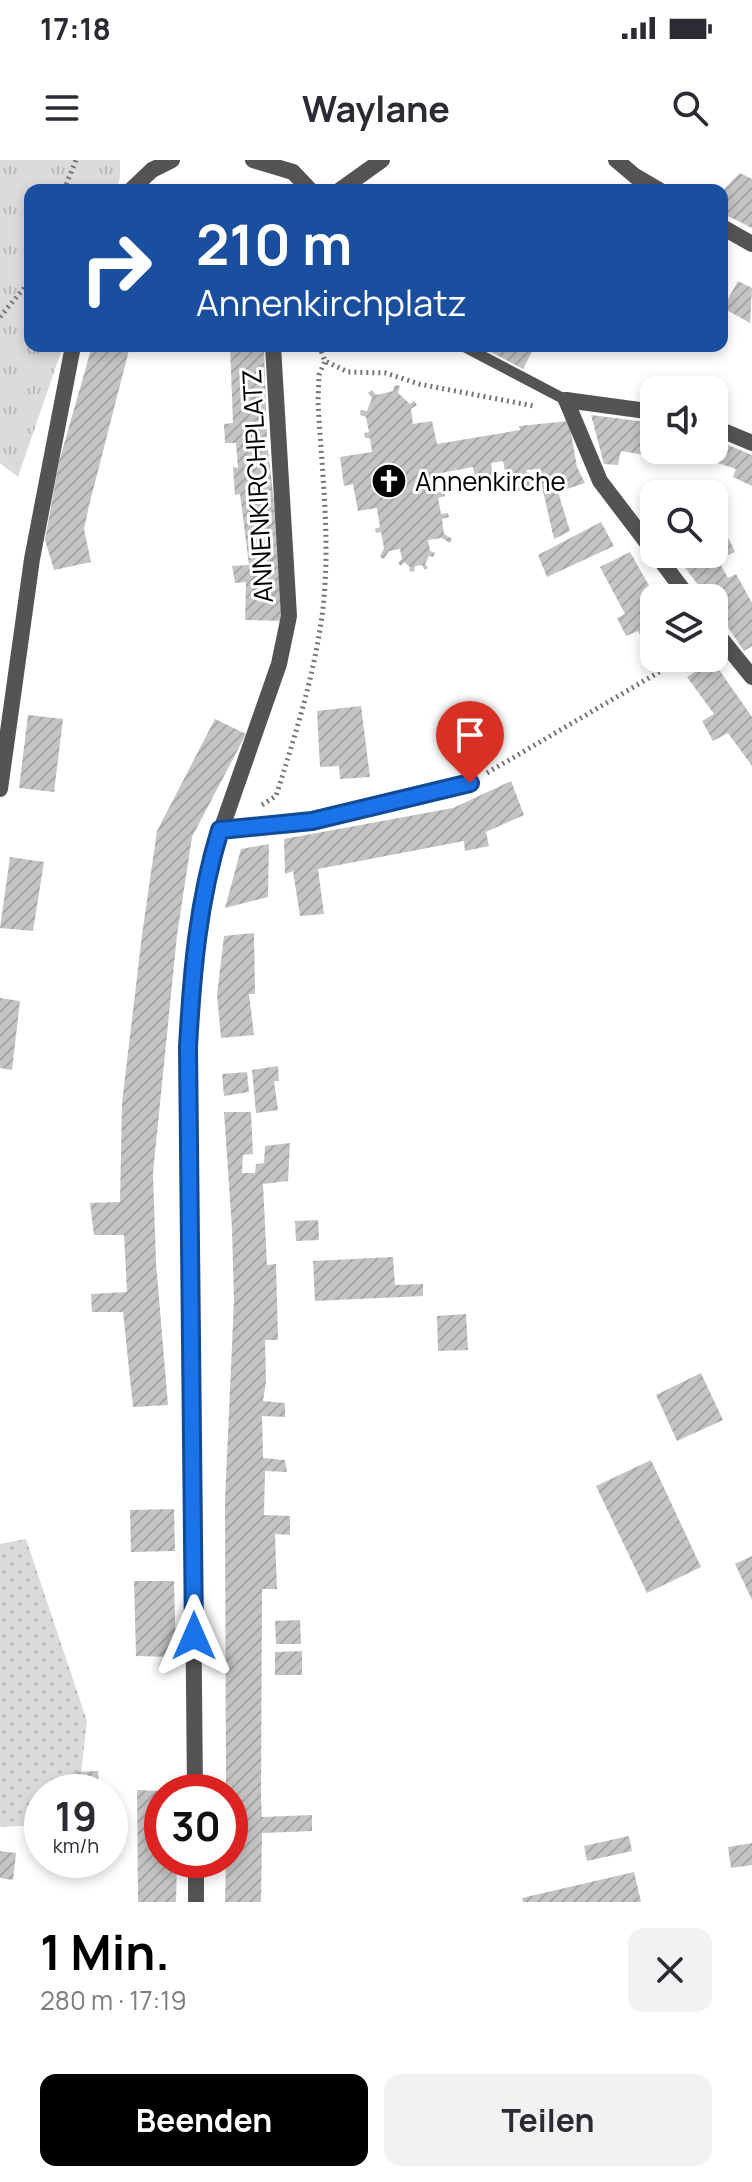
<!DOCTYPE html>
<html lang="de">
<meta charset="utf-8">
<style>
body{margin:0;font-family:Manrope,sans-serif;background:#f2f2f3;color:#2b2b33;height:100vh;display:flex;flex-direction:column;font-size:30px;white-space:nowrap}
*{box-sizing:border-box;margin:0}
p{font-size:26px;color:#7c7c81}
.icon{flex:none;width:44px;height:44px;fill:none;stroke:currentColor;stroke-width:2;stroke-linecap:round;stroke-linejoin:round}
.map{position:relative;height:1742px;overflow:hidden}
.drawer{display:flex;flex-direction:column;background:#fff;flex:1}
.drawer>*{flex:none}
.guide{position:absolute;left:24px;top:24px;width:704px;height:168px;border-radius:16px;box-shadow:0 4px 12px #0003;background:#1a4fa0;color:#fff;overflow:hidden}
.buttons{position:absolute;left:640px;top:216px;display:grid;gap:16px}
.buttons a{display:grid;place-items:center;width:88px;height:88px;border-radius:16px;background:#fff;box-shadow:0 4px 12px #0003;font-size:40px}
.speed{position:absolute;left:24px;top:1614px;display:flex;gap:16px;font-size:40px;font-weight:700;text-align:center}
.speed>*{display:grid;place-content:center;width:104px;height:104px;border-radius:50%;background:#fff;box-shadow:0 4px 12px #0003;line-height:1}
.speed small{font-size:20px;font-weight:400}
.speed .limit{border:12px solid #d22;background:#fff;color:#111}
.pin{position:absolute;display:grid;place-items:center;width:68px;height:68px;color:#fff;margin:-82px -34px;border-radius:50% 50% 50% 0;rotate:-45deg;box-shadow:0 0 8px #0007}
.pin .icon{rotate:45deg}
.me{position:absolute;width:88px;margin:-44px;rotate:0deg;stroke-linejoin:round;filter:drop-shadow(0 0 6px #0008)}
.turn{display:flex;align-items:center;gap:28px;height:168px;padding:0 40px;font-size:36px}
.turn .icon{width:104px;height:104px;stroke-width:2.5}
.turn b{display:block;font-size:56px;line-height:68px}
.round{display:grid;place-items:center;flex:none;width:84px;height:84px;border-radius:16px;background:#f2f2f3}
.summary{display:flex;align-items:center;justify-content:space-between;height:136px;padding:0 40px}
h1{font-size:48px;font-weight:700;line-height:60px;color:#000}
.primary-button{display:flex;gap:16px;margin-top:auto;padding:16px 40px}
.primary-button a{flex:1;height:92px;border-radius:16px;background:#000;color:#fff;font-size:32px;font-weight:700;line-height:92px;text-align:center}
.primary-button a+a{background:#f2f2f3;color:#2b2b33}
.status{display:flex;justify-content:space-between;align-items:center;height:56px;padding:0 40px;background:#fff;direction:ltr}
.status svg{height:22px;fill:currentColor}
header{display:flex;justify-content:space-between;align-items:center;height:104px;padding:0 40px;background:#fff;font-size:36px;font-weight:700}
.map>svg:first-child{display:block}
.grass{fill:url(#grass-dots)}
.park{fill:url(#park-tufts)}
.building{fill:url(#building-hatch)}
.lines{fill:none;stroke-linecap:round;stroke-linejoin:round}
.path{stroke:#767676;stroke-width:5;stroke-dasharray:2 4;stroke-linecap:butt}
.lane{stroke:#545454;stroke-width:11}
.street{stroke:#545454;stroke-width:16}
.route-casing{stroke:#114b97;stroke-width:20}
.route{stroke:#1a73e8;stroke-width:14}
.labels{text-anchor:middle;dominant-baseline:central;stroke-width:6;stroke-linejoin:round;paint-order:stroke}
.poi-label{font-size:26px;fill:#000;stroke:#fff;text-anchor:start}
.street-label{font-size:26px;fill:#000;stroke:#fff}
</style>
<div class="status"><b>17:18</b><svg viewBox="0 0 49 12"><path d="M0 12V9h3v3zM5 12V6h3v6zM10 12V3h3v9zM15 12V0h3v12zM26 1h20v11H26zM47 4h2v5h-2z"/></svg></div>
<header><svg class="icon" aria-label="menu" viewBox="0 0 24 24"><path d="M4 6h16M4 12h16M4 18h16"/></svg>Waylane<svg class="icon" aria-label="search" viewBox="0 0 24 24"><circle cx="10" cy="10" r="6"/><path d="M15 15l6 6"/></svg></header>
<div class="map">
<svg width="752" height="1742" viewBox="0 0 752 1742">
<defs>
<pattern id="grass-dots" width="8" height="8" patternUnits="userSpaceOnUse" patternTransform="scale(2)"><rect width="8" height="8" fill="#dbdbdb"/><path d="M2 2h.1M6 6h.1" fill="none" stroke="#bababa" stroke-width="1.8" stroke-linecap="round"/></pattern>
<pattern id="park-tufts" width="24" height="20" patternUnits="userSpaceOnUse" patternTransform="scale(2)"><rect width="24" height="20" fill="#dbdbdb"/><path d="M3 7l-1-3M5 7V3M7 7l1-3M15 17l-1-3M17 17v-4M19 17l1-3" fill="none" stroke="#bababa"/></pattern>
<pattern id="building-hatch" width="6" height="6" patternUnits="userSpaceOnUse" patternTransform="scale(2)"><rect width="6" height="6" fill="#c4c4c4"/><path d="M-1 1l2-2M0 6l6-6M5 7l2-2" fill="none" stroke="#a7a7a7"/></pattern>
</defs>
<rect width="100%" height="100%" fill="#fff"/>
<polygon class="grass" points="26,1379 87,1561 79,1632 42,1632 42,1665 0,1667 0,1384"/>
<polygon class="park" points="0,0 120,0 120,17 116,30 30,30 30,186 63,186 18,317 0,303"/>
<g class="building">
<polygon points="740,13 752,19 752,68 722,53 722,31"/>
<polygon points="738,121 752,128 750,163 723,148"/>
<polygon points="92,186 130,186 89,346 84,369 91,402 54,410 45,380 59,302"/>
<polygon points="230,186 264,186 267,281 283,421 284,461 245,460 246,422 235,423 232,406 249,405 240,334 235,335 233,307 238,308 236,283 225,283 224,264 233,263"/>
<polygon points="480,186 535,186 523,209"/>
<polygon points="395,225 400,226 398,233 410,244 414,241 417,245 411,249 413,264 432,261 437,284 520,270 519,266 569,261 577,307 585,323 558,332 570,371 554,379 538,309 526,310 531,329 509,332 503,301 491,303 493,315 475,318 473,307 441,313 441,317 434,318 436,333 444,331 445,336 438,338 441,354 448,353 449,357 442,359 444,374 452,379 450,383 442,378 428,380 430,391 435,393 433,397 429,396 425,404 428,408 425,410 422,405 415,406 414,412 409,411 410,407 404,402 401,406 398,403 402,399 400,389 389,391 384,399 380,397 384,388 381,372 376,373 375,369 380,367 377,348 358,351 353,324 344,326 340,297 372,292 370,278 365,278 364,273 369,272 366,257 360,255 361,250 367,251 372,238 368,233 372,230 376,235 393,231"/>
<polygon points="591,255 654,263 654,290 714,290 714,279 752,295 752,326 733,317 736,309 697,296 694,303 621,291 618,305 604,304"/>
<polygon points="601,362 614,386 547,417 538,395"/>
<polygon points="729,379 735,392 718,400 728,418 736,414 752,443 752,486 744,491 714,447 714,438 708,438 680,401 682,394 714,394 714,383"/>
<polygon points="630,392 656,438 654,498 677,498 657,508 638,471 626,476 617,458 625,454 600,407"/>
<polygon points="713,501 752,557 752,606 728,573 713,581 702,561 714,554 687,517"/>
<polygon points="361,546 370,617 340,619 339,606 320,607 317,551"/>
<polygon points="28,555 63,559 54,632 19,628"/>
<polygon points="215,559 246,574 192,677 177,775 153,1013 156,1103 168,1245 133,1247 123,1152 92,1152 91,1134 127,1132 124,1075 94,1075 90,1043 120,1042 122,943 142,775 157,671"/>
<polygon points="511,621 524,655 486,672 489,686 465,691 464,681 318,709 324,754 300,756 293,711 285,714 284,679 453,648"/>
<polygon points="269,684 268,737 225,748 241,689"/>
<polygon points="10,697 44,702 33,771 0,768"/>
<polygon points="254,773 255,834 249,834 254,875 221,878 217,835 224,776"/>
<polygon points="0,838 20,841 12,910 0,908"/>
<polygon points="278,906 279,921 274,921 278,950 256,953 252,910"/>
<polygon points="247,912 249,932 224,936 222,914"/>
<polygon points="224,952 251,952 253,994 243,995 242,1013 255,1013 256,1004 264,1003 265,986 290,983 288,1021 263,1024 267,1105 276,1104 278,1180 265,1180 266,1222 263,1241 285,1243 285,1257 262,1256 263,1298 285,1300 287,1312 265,1311 264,1355 290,1356 290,1375 275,1374 277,1429 262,1429 261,1639 262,1657 312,1655 312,1671 262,1673 261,1742 225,1742 226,1700 230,1700 230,1632 226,1632 225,1340 234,1141 232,1069"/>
<polygon points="318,1060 319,1080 296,1081 295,1061"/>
<polygon points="393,1097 395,1125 423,1124 423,1136 315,1141 313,1101"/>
<polygon points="466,1154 468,1190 438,1191 437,1156"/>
<polygon points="701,1213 723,1260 677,1281 656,1235"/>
<polygon points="651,1300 701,1407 647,1433 596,1326"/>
<polygon points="174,1349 175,1391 131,1392 130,1350"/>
<polygon points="752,1396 752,1440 735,1404"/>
<polygon points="134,1421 174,1421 176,1497 136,1496"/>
<polygon points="300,1460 301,1484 276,1484 275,1461"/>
<polygon points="302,1491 302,1515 275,1515 275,1492"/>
<polygon points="98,1611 99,1631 74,1632 73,1612"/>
<polygon points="137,1630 162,1631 162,1700 177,1700 176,1742 138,1742"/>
<polygon points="629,1676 632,1691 587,1701 584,1686"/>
<polygon points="752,1683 752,1705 731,1708 728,1687"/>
<polygon points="0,1691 16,1693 13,1720 0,1718"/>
<polygon points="634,1712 641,1742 523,1742 522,1738"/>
</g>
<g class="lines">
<g class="path">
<polyline points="64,30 76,0"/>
<polyline points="0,157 24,128 30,116"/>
<polyline points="319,186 325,201 348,212 386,213 419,224 534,246"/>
<polyline points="487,613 683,498"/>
<path d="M 262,645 L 276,636 C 294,579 312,523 321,463 C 332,391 322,314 318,242 L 319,215 L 325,201"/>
</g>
<polyline class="lane" points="463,186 566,240"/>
<g class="street">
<polyline points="253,0 293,12 310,30"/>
<polyline points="616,0 635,16 659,30"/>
<polyline points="131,30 152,10 172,0"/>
<polyline points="340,30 382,0"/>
<polyline points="722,67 752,84"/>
<polyline points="566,240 600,321 654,392"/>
<polyline points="566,240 654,252"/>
<polyline points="714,267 752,283"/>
<polyline points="656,394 689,438"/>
<polyline points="714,470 752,517"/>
<polyline points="0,629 32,399 73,186"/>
<polyline points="220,670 312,661 470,623"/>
<polyline points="195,1632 188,887 193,801 200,754 213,693 279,504 289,456 273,186"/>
<polyline points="196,1700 196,1742"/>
</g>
</g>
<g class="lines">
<defs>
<path id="route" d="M 194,1476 L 188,887 C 192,813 198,741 220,670 L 312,661 L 470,623"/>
</defs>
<use href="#route" class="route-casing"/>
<use href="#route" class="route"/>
</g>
<defs>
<symbol id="church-disc" viewBox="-11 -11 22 22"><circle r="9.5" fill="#000" stroke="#fff"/><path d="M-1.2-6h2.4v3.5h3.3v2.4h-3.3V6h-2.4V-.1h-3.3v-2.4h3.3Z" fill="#fff"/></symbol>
</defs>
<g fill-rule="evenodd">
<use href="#church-disc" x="369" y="301" width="40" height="40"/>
</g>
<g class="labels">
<g class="poi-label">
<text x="415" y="321">Annenkirche</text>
</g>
<g class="street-label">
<text transform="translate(257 326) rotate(-93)">ANNENKIRCHPLATZ</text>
</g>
</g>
</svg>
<div class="buttons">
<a><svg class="icon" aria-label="sound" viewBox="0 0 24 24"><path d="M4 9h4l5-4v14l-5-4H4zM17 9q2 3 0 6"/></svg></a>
<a><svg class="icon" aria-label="search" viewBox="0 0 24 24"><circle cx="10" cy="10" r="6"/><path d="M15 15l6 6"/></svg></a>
<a><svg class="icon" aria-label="layers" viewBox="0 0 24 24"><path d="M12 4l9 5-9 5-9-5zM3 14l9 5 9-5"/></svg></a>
</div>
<div class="speed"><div>19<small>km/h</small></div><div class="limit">30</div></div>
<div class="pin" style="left:470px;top:623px;background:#d93025"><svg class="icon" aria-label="arrive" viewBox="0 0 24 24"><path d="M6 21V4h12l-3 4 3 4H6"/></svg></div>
<svg class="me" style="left:194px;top:1476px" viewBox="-20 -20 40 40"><path d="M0-17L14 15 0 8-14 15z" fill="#1a73e8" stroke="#fff" stroke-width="4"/></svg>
<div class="guide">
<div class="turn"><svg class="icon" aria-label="right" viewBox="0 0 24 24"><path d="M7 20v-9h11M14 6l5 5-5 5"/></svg><div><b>210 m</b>Annenkirchplatz</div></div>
</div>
</div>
<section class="drawer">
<div class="summary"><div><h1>1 Min.</h1><p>280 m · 17:19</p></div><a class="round"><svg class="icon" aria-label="close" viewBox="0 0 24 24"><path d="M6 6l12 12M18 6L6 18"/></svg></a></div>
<div class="primary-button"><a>Beenden</a><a>Teilen</a></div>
</section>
